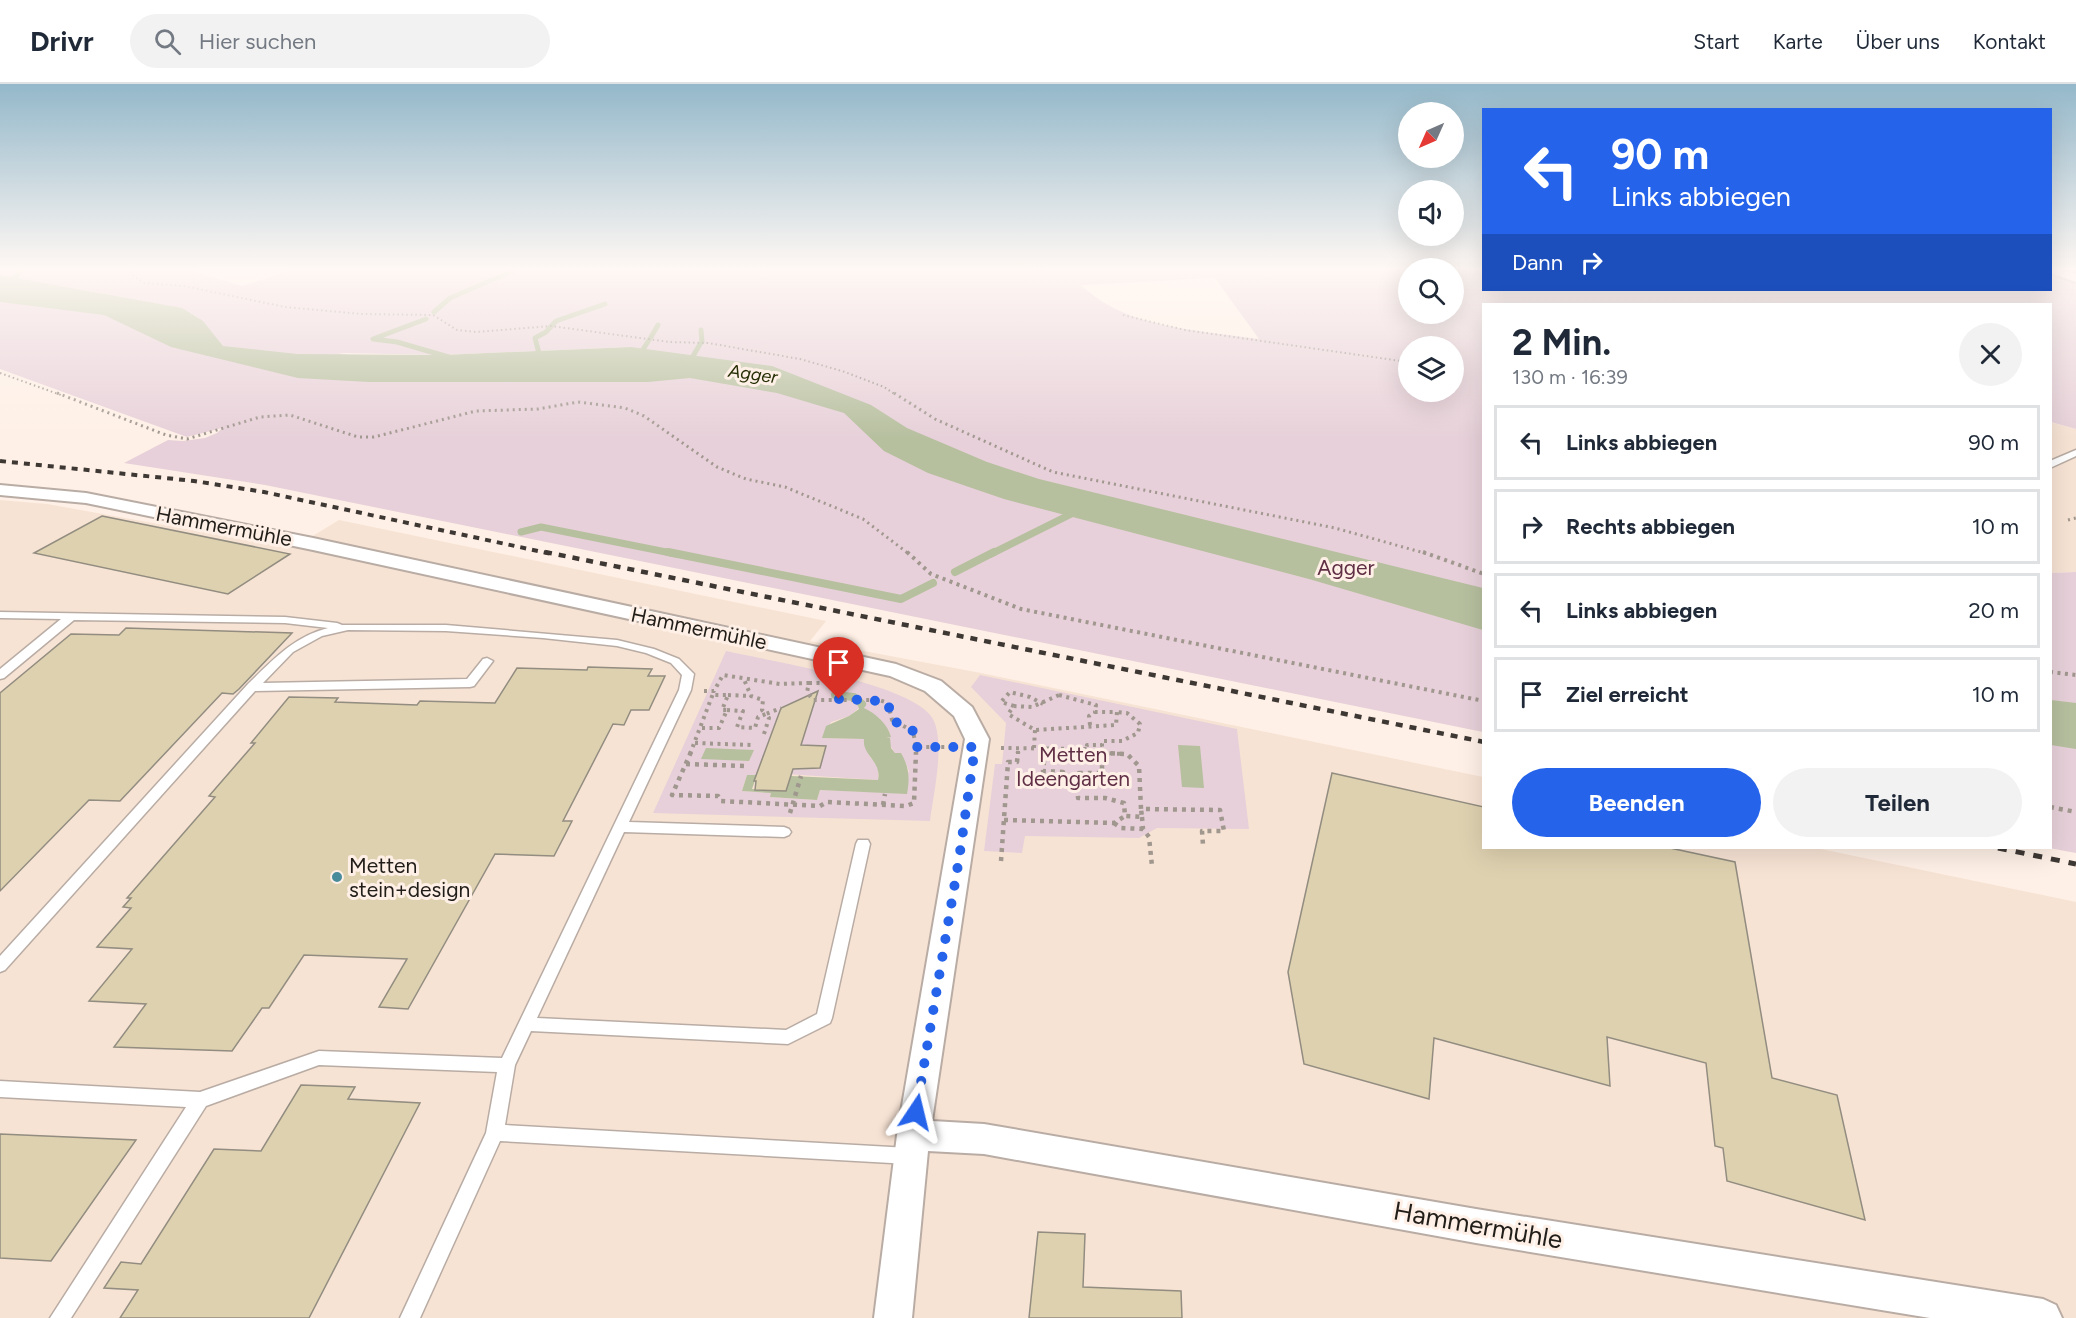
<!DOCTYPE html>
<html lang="de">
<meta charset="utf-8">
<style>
body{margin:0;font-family:Figtree,sans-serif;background:#f2f2f3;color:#1f2937;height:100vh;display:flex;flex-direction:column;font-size:22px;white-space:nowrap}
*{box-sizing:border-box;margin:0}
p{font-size:20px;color:#747a83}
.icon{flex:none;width:33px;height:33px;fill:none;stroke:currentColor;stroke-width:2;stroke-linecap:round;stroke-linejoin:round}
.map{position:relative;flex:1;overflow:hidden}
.panel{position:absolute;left:1482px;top:219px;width:570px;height:546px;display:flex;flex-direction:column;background:#fff;border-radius:0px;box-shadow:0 6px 24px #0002}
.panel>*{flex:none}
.hud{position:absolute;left:1482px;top:24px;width:570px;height:183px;border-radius:0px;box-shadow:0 6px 24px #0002;background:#2563eb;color:#fff;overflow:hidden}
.needle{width:39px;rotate:225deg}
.controls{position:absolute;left:1398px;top:18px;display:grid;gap:12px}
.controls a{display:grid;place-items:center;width:66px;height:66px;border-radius:50%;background:#fff;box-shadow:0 6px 24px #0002;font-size:30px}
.pin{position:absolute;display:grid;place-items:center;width:51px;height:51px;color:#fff;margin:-62px -26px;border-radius:50% 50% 50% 0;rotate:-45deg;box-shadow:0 0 6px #0007}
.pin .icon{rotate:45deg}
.me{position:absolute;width:66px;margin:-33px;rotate:10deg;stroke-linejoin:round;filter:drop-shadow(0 0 4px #0008)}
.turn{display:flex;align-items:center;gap:21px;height:126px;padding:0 30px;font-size:27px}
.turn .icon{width:78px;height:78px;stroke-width:2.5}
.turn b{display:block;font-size:42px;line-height:51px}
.then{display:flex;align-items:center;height:57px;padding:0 30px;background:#0003;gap:12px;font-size:22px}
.round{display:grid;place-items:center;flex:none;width:63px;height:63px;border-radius:32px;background:#f2f2f3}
.head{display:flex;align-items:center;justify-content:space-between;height:102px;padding:0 30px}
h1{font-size:36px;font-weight:700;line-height:45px}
.button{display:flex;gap:12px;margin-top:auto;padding:12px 30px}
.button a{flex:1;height:69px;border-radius:36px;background:#2563eb;color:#fff;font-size:24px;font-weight:700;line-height:69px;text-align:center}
.button a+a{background:#f2f2f3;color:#1f2937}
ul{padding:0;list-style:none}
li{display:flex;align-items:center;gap:18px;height:75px;margin:0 12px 9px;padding:0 18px;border:3px solid #e0e1e3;border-radius:0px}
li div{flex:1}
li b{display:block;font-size:22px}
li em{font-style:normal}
header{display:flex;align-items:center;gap:36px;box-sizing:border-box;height:84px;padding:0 30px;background:#fff;border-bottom:2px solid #e0e1e3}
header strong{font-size:28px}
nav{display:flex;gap:33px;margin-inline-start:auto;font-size:21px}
.search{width:420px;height:54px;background:#f2f2f3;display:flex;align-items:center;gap:15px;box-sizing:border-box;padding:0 21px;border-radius:33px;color:#747a83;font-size:22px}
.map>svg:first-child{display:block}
.built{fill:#f7e3d4}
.green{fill:#e7d0d9;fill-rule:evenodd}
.water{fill:#b6bf9e}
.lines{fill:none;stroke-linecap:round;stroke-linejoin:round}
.stream-far2{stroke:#b6bf9e;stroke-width:5}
.stream-far1{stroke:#b6bf9e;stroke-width:7}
.stream{stroke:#b6bf9e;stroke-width:8}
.building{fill:#ded1b0;stroke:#928d80;stroke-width:1.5}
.service-casing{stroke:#b9aca4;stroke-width:3}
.minor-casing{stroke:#b9aca4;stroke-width:4}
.path-far3{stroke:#a0978f;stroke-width:2;stroke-dasharray:1.5 3;stroke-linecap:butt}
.path-far2{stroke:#a0978f;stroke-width:3;stroke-dasharray:2 4;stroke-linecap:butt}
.path-far1{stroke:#a0978f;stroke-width:4;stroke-dasharray:3 4.5;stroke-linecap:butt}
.path{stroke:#a0978f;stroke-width:4.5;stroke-dasharray:4 5;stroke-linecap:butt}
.service{fill:#fff;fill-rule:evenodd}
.minor{fill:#fff;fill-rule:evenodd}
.rail-far2{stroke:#3e3834;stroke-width:4;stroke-dasharray:6 6;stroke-linecap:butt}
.rail-far1{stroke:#3e3834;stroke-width:4.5;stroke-dasharray:7 7;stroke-linecap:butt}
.rail{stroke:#3e3834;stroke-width:5;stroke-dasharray:9 9;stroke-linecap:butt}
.route{stroke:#2563eb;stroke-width:10;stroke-dasharray:0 18}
.poi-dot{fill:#488b9b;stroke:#fef0e6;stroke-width:2}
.labels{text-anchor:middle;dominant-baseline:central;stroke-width:6;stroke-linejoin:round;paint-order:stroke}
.far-water-label{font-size:18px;font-style:italic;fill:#262e05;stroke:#fef0e6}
.street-label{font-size:21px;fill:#211d19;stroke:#fef0e6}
.park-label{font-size:21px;fill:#602f46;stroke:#fef0e6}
.poi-label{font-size:21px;fill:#211d19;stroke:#fef0e6;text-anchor:start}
.near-street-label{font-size:26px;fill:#211d19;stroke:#fef0e6}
</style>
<header>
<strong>Drivr</strong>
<div class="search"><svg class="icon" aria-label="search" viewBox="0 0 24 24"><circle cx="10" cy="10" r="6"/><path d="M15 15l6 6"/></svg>Hier suchen</div>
<nav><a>Start</a><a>Karte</a><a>Über uns</a><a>Kontakt</a></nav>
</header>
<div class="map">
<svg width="2076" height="1234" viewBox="0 0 2076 1234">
<rect width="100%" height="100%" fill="#fef0e6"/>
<g class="built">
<polygon points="2050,338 2076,345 2076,488 2051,489"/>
<polygon points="0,416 47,420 293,464 339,436 826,537 810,557 981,589 1483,693 1484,764 1816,764 2076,818 2076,1234 0,1234"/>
</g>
<g class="green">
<path d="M 0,183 L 179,183 L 242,202 L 301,183 L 1483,183 L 1484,206 L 2050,206 L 2051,183 L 2076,183 L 2076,345 L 2051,338 L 2050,220 L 1484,220 L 1483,648 L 265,401 L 124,379 L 168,356 L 183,357 L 205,354 L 217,349 L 222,344 L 187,353 L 0,285 ZM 1408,184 L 1454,184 L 1454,230 L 1408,230 ZM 1215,194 L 1259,255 C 1200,246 1126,245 1081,201 ZM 1408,262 L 1454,262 L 1454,308 L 1408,308 ZM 631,263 L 393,279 L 338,269 L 442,271 Z"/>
<polygon points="2076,488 2076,769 2049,764 2051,489"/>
<path d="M 726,567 C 770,577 907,599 931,632 C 947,654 933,711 930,737 L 653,729 ZM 864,620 L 863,624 L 880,635 L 890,649 L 886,655 L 895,669 L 901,669 L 909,687 L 897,709 L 820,706 L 817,716 L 770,713 L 772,709 L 742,707 L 747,691 L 757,691 L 775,639 L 807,640 L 801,661 L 826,662 L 820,685 L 794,684 L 786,690 L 878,696 L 878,682 L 870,673 L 864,655 L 823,654 L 831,638 L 849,632 Z"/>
<polygon points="980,591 1237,645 1249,745 1157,744 1139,754 1025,752 1022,769 984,767 995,680 1002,680 1006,639 971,603"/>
</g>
<g class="water">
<polygon points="0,191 182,224 203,237 223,262 297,270 442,271 631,263 772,282 871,321 907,344 987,378 1039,395 1483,504 1483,546 1309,495 1004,415 928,389 884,367 844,329 777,309 690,294 648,298 369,298 298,294 171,263 104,231 0,218"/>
<polygon points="2051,616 2076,619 2076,665 2051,661"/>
<path d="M 864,620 L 864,624 C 875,629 888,640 891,653 L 886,654 L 890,654 L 891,664 L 895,669 L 901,669 C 909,683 910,694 907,710 L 820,706 L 817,716 L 770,713 L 771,709 L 742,707 L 747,691 L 757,691 L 752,705 L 786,707 L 791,692 L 878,696 C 882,677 862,672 864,655 L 822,654 L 826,642 L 849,632 L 859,625 L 858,621 Z"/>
<polygon points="1178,661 1200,662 1204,704 1182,703"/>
<polygon points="706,664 754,666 749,677 701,675"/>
</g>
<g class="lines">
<g class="stream-far2">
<polyline points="8,201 24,183"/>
<polyline points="434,228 450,214 513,187 512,183"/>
<polyline points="426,235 373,255 397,258 452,274"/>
<polyline points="701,246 702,258"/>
<polyline points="651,253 658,241"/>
<polyline points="637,275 649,256"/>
<polyline points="541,277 535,254 546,248 556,237 605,220"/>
<polyline points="688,281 700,260"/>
</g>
<g class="stream-far1">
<polyline points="521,448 541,443 676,470"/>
<polyline points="991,470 1077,427"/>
</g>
<g class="stream">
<polyline points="668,468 901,515 933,499"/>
<polyline points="955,488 994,468"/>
<polyline points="835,611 854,613 862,620"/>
</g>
</g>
<g class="building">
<polygon points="102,432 290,470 228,510 34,469"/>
<polygon points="126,544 292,549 239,605 233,610 222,609 120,717 89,716 0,807 0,609 71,550 119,551"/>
<polygon points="588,583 652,585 648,592 665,592 649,626 631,626 624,641 613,640 563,737 572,737 554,772 495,770 408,925 379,923 407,875 304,871 269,924 262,924 232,967 114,963 146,920 89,917 132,865 97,863 131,824 123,823 131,814 127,814 215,713 209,712 255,659 251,659 289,613 338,614 335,618 417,621 420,617 495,619 517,584 587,586"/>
<polygon points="818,607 801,661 826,662 820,684 793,685 786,707 755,706 756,697 754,697 781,624"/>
<polygon points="1332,689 1484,723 1484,764 1670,764 1735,778 1772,994 1837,1011 1865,1136 1727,1097 1723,1064 1715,1062 1706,979 1607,953 1610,1002 1434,954 1429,1015 1304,980 1288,888"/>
<polygon points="301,1001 355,1003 348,1015 420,1019 309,1234 120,1234 138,1206 104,1204 121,1178 141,1180 214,1065 261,1067"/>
<polygon points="0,1050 136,1056 51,1177 0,1174"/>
<polygon points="1038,1148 1085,1150 1083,1203 1181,1207 1182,1234 1029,1234"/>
</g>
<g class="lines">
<defs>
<g id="service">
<polygon points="2076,366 2076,372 2050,384 2050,377"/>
<path d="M 0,528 L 285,533 L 337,539 L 342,541 L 446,541 L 617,556 L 654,565 L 679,575 L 694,590 L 691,606 L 629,738 L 784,743 L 789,745 L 791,748 L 789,751 L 784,753 L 624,748 L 537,934 L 786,946 L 817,930 L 856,760 L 858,756 L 868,756 L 870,760 L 832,934 L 830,939 L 788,960 L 531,947 L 515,981 L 505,1041 L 909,1064 L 915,1066 L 918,1072 L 915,1078 L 909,1080 L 500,1057 L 420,1234 L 400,1234 L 486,1049 L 497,988 L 319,981 L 206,1022 L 71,1234 L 50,1234 L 186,1023 L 0,1013 L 0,997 L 200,1008 L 319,967 L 502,974 L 679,606 L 682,591 L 671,579 L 646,569 L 617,562 L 543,554 L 446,547 L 348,546 L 322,552 L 293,568 L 263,599 L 467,595 L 483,575 L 487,574 L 493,577 L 474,602 L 470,603 L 255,607 L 5,886 L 0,888 L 0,872 L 248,600 C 273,576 293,553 328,544 L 285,539 L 74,536 L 4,594 L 0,595 L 0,585 L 61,535 L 0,534 Z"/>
</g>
<g id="minor">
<polygon points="2050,183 2076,190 2076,198 2050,189"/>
<polygon points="0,401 86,409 313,454 896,580 941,597 972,623 989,655 932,1037 984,1040 1476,1125 2043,1215 2056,1221 2062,1234 1930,1234 1476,1159 984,1070 928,1067 912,1234 874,1234 897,1051 965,655 954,632 925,607 890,592 313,466 86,419 0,411"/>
</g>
</defs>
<use href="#service" class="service-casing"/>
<use href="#minor" class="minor-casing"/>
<g class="path-far3">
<polyline points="129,183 131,190 144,199 184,202 285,223 361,230 433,231 457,246 476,248 551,242 670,258 708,259 800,275 845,288 884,303 896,311"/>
<polyline points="1014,183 1028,186 1045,185"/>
<polyline points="1123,231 1185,246 1408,278"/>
<polyline points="0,289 61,311"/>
</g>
<g class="path-far2">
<polyline points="57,309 166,351 187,355 260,333 290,331 358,353 374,353 476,327 538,325 578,318 625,324 644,332 717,383 746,395 785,403 863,435 909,470"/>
<polyline points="894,309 935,335 1053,388 1335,444 1428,470"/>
<polyline points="2068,436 2076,434"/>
</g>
<g class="path-far1">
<polyline points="907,468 931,490 1021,525 1484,617"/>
<polyline points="1423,468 1484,490"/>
<polyline points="2050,588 2076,591"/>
<polyline points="809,599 820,599 820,601"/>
<polyline points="704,607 714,607 723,591 780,600 809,599 807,608 813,616 879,616 888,619 892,636 913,647 916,663 948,663"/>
<polyline points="728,611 751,612"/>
<polygon points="1059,611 1096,621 1095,628 1117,628 1116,641 1035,646 1008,630 1014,622 1032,623"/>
<polyline points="1014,622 1001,618 1010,608 1030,613 1043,620"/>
<polyline points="727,626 743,627 737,643 755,644 758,633 766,630 762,626 763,616 751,612 743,593"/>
<polyline points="1090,641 1089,632 1095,628"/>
<polyline points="702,644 719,644 727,626 722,626 728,611 713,611"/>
<polyline points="764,650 769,634 766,630 781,624"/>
<polyline points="695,659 752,661"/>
<polyline points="916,663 916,670"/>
<polyline points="1001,664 1087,665"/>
<polyline points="1034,664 1035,646"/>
<polyline points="1102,669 1124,670"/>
<polyline points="690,670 714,607"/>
<polyline points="1018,670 1018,664"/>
<polyline points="1044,670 1045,664"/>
<polyline points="1086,670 1087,661 1102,661"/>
<polyline points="1102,670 1102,657 1122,657 1138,649 1140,640 1127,629 1117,628"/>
</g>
<g class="path">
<polyline points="691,668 672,711 718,712 721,717 820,722 827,718 906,722 914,719 916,668"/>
<polyline points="1045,668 1043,687 1063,688 1064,702 1078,703 1079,689 1102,689 1102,668"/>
<polyline points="1086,668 1102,671"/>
<polyline points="1102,669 1127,670 1139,682 1141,725 1220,726 1224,747 1202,747 1203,761"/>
<polyline points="686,680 745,682"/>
<polyline points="1078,703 1078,714 1105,714 1124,719 1125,732 1142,733 1141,725"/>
<polyline points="883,721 885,710"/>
<polyline points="2050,723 2076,728"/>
<polyline points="790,729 801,692"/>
<polyline points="1142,733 1143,745 1149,753 1152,782"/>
<polyline points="1004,736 1114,739 1125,732"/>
<polyline points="1114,739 1121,744 1143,745"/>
<polyline points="1001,777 1008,678 1017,678 1018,668"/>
</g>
<use href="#service" class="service"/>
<use href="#minor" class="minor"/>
<polyline class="rail-far2" points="0,377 194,397 264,408 552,470"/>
<polyline class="rail-far1" points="545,468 1484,658"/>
<polyline class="rail" points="1998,764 2076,780"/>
</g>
<linearGradient id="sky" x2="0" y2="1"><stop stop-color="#94b8ca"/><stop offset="0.52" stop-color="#fff8f4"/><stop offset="1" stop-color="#fff8f4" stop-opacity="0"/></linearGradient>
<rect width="2076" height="355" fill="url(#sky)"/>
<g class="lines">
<path class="route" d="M 839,615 C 854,616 873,615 888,619 L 892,636 L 913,647 L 916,663 L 975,663 L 959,775 L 916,1028"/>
</g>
<circle class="poi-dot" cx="337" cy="793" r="6"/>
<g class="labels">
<g class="far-water-label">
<text transform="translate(753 290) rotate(8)">Agger</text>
</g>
<g class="street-label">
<text transform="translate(224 442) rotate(11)">Hammermühle</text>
<text transform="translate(699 544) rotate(12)">Hammermühle</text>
</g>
<g class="park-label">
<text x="1346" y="483">Agger</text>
<text x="1073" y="670">Metten<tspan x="1073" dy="24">Ideengarten</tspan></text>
</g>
<g class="poi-label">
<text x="349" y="781">Metten<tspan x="349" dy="24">stein+design</tspan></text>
</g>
<g class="near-street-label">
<text transform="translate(1478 1141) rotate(10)">Hammermühle</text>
</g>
</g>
</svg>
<div class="controls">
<a><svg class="needle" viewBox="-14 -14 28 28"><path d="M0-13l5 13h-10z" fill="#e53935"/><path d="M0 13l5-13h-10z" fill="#747a83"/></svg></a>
<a><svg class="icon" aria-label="sound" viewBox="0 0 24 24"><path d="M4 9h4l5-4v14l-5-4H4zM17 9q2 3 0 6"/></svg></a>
<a><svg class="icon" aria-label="search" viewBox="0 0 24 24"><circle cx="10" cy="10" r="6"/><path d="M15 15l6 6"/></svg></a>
<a><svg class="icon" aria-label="layers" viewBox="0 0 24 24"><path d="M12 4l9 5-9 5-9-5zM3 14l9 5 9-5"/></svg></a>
</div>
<div class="pin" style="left:839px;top:615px;background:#d93025"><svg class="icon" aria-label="arrive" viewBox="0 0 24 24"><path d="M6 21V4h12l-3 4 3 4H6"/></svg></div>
<svg class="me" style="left:916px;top:1028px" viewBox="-20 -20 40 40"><path d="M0-17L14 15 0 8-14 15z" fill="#2563eb" stroke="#fff" stroke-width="4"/></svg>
<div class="hud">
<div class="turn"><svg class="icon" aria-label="left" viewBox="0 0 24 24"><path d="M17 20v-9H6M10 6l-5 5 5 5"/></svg><div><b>90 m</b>Links abbiegen</div></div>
<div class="then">Dann<svg class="icon" aria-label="right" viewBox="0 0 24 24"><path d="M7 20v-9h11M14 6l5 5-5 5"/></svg></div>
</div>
<section class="panel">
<div class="head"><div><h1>2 Min.</h1><p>130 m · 16:39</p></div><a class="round"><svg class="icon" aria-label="close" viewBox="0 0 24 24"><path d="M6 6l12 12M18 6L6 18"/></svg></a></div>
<ul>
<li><svg class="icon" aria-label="left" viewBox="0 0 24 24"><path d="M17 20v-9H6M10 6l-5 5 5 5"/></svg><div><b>Links abbiegen</b></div><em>90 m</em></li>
<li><svg class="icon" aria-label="right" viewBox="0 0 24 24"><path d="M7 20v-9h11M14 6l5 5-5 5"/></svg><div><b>Rechts abbiegen</b></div><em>10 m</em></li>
<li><svg class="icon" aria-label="left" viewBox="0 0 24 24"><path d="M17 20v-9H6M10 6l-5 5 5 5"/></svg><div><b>Links abbiegen</b></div><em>20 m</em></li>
<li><svg class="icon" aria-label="arrive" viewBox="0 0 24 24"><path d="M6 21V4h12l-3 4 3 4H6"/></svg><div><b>Ziel erreicht</b></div><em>10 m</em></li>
</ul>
<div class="button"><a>Beenden</a><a>Teilen</a></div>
</section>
</div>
